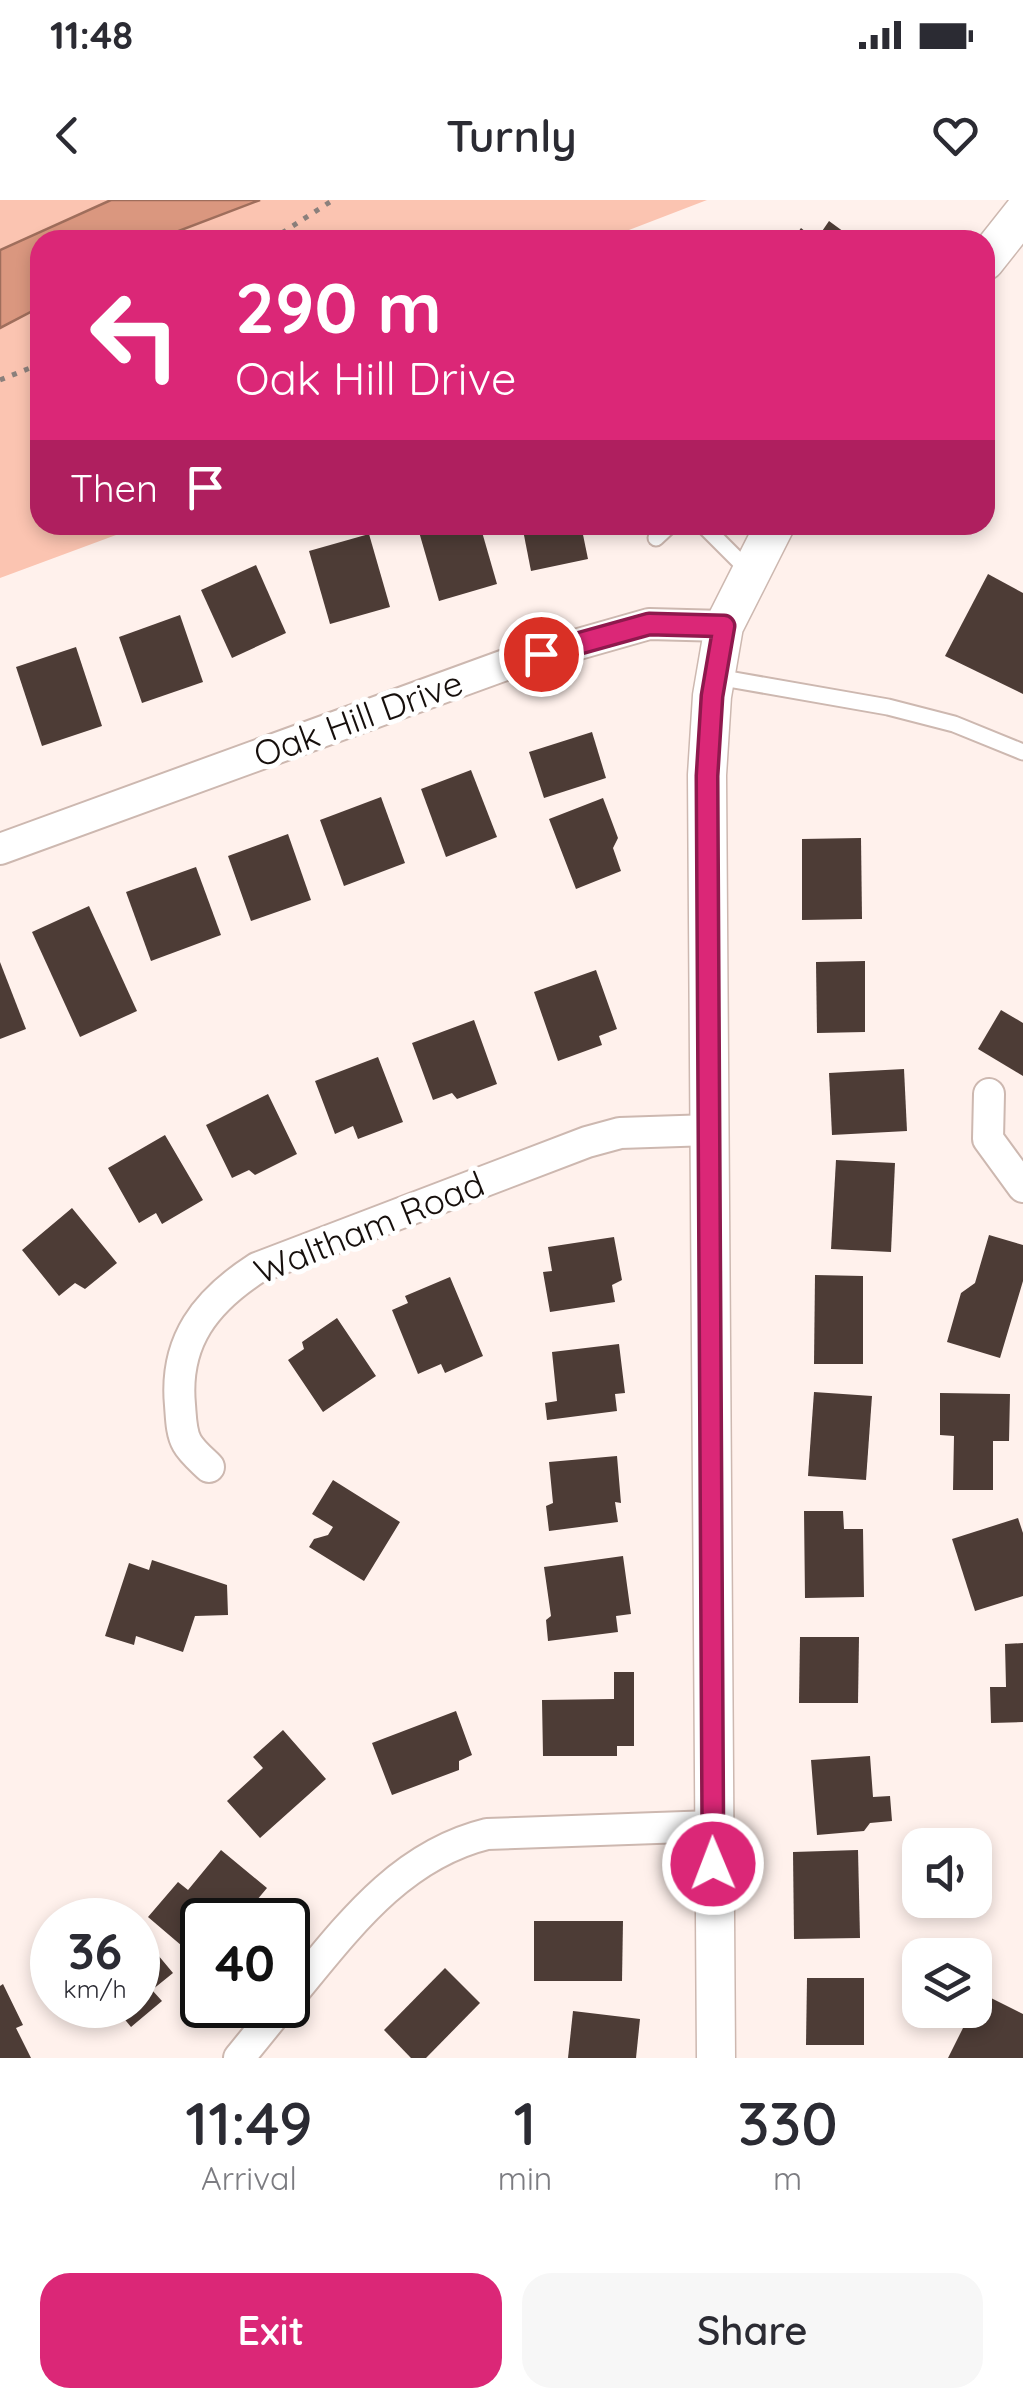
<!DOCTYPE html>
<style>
body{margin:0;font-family:Quicksand,sans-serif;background:#f7f7f7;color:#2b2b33;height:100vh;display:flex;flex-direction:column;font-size:38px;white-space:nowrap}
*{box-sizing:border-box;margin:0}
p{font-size:32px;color:#7c7c81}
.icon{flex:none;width:55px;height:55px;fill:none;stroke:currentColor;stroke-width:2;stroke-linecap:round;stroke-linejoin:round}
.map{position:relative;height:1858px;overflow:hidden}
.panel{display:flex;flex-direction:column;background:#fff;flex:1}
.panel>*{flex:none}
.top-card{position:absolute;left:30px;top:30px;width:965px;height:305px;border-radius:30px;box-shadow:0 5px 15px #0003;background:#db2777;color:#fff;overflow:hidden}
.buttons{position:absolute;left:902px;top:1628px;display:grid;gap:20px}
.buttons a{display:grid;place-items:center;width:90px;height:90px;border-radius:20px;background:#fff;box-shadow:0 5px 15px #0003;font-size:50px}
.speed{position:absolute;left:30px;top:1698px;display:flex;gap:20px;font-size:50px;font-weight:700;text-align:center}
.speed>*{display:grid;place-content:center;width:130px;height:130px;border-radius:50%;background:#fff;box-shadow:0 5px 15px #0003;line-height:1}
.speed small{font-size:25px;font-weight:400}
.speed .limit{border:5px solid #111;border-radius:15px;background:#fff;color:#111}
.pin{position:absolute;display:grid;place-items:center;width:85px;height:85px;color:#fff;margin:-42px;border:5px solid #fff;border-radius:50%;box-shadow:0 2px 10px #0007}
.me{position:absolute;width:110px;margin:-55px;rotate:359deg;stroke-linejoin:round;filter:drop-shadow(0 0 8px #0008)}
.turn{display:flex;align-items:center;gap:35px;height:210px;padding:0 40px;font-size:45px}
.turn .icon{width:130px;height:130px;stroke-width:2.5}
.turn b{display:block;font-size:70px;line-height:85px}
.then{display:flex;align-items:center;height:95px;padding:0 40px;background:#0003;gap:20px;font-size:38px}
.eta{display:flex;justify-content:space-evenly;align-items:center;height:170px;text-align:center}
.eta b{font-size:60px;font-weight:600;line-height:70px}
.action{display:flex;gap:20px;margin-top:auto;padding:20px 40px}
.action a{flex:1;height:115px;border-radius:30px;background:#db2777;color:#fff;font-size:40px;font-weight:600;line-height:115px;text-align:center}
.action a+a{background:#f7f7f7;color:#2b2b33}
.status{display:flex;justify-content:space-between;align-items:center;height:70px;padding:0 50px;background:#fff;direction:ltr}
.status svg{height:28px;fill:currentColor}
header{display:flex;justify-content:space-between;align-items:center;height:130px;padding:0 40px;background:#fff;font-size:45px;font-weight:600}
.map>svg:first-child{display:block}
.green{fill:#fbc4b1}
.water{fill:#da977f;stroke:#9f6e5c;stroke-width:2.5}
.building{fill:#4d3c36}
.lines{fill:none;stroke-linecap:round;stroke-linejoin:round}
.service-casing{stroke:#cdb8b0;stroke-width:19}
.minor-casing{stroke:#cdb8b0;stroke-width:34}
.tertiary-casing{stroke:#cdb8b0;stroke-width:41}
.path{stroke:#8b807c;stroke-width:5;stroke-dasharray:5 8;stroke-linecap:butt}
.service{stroke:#fff;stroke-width:15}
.minor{stroke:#fff;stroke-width:30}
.tertiary{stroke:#fff;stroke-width:38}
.route-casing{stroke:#8e194d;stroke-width:25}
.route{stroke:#db2777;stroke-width:18}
.labels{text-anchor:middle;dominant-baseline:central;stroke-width:10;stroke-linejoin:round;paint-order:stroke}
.street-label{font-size:35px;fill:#160f0c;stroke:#fff}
</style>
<div class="status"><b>11:48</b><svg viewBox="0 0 49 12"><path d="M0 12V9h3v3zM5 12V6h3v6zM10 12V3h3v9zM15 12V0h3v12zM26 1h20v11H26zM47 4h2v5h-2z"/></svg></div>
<header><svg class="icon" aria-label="back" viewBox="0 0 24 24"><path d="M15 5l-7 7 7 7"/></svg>Turnly<svg class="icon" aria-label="heart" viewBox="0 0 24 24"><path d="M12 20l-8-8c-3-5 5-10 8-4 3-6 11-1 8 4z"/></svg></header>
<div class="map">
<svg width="1023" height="1858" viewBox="0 0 1023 1858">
<rect width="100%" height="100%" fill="#fff1ec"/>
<polygon class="green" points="0,0 707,0 603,40 40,40 40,325 143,325 0,378"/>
<polygon class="water" points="111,0 260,0 155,40 40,40 40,107 0,128 0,50"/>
<g class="building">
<polygon points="829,21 855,40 792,40 801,28 816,40"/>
<polygon points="417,325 480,325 497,384 439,401"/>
<polygon points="522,325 581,325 588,359 531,371"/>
<polygon points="369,334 390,407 330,424 309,351"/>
<polygon points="256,365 286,433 232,458 201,390"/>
<polygon points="988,374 1023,393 1023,494 945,456"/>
<polygon points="180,415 203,482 142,503 119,437"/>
<polygon points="76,447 102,526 42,546 16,467"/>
<polygon points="592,532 606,578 544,598 529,552"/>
<polygon points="471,570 497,637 446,657 421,589"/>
<polygon points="381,597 405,663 344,686 320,620"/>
<polygon points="603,598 618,638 613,648 621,671 576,689 549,619"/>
<polygon points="288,634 311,700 251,721 228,656"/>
<polygon points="861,638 862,719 802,720 802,639"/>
<polygon points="196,667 221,735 151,761 126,692"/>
<polygon points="89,706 137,811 80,837 32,732"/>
<polygon points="865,761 865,832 817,833 816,762"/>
<polygon points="0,762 26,829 0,839"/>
<polygon points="596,770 617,829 599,836 602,845 558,861 534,792"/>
<polygon points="1001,810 1023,823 1023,876 978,849"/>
<polygon points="474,820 497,884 457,899 452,893 433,900 412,843"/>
<polygon points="378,857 403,922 358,939 353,926 335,934 315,881"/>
<polygon points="904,869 907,931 832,935 829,873"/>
<polygon points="268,894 297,954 255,975 249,970 232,978 206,925"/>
<polygon points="165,935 203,1000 162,1024 156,1013 139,1023 108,968"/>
<polygon points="836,960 895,963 891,1052 831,1049"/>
<polygon points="72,1008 117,1063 85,1089 75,1083 59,1096 22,1050"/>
<polygon points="989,1035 1023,1045 1023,1081 1000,1158 947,1142 961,1093 975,1083"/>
<polygon points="614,1037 622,1080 612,1085 615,1102 550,1112 543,1072 552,1071 548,1047"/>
<polygon points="815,1075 863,1076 863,1164 814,1164"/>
<polygon points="450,1077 483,1156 445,1173 441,1164 418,1174 392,1110 408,1103 405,1096"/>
<polygon points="337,1118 376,1176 323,1212 288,1160 304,1149 302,1142"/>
<polygon points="619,1144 625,1193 615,1194 617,1211 547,1220 545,1203 557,1201 552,1152"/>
<polygon points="814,1192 872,1196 866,1280 808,1276"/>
<polygon points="940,1193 1010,1194 1009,1241 993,1241 993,1290 953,1290 954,1236 940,1235"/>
<polygon points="617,1256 621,1303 615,1302 618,1322 549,1331 546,1306 553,1303 549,1262"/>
<polygon points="333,1280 400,1322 364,1381 309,1347 314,1339 328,1335 333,1327 312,1314"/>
<polygon points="804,1311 843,1311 844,1329 863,1329 864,1397 805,1398"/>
<polygon points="1018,1318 1023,1333 1023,1396 975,1411 952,1339"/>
<polygon points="623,1356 631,1414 616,1416 618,1432 548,1441 546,1420 551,1416 544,1367"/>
<polygon points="152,1360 227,1385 228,1415 195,1416 183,1452 136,1436 134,1445 105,1436 129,1363 149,1370"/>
<polygon points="800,1437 859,1437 858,1503 799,1503"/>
<polygon points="1023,1443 1023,1522 991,1523 990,1487 1006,1487 1005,1444"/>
<polygon points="614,1472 634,1472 634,1546 617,1546 617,1556 543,1556 542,1500 614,1499"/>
<polygon points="456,1511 472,1555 459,1561 459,1570 392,1595 372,1543"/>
<polygon points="283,1530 326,1579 260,1638 227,1601 263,1568 253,1557"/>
<polygon points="870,1556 873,1597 890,1596 892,1621 870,1623 864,1631 817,1635 811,1560"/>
<polygon points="221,1650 267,1688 240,1720 202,1720 202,1763 148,1717 178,1682 188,1690"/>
<polygon points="858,1650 860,1738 794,1739 793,1652"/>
<polygon points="534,1721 623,1721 622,1781 534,1781"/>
<polygon points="138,1731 173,1773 152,1790 162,1801 131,1827 113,1805 138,1805"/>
<polygon points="445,1768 480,1803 426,1858 411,1858 384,1830"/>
<polygon points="807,1778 864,1778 864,1845 806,1845"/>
<polygon points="3,1784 23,1825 16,1828 31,1858 0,1858 0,1786"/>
<polygon points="981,1793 1023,1814 1023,1858 948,1858 972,1810 975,1810"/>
<polygon points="573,1811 640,1819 636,1858 568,1858"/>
</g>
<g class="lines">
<defs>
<g id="service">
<polyline points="703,325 749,371"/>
<polyline points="656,338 670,325"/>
<polyline points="717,477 888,507 954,524 1023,552"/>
</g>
<g id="minor">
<polyline points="0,649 505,465 649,424 724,426"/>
<polyline points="989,894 988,939 1023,987"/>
<path d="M 209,1267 C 202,1260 192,1252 187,1243 C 181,1233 181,1217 180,1205 C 174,1141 206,1101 257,1068 L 587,942 L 620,933 L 710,930"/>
<path d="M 288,1799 C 344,1732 397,1656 487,1634 L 713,1626"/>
<polyline points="239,1858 282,1805"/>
</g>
<g id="tertiary">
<polyline points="985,61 1023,13"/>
<polyline points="716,1858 707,575 712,496 724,426 775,325"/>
</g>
</defs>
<use href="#service" class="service-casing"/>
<use href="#minor" class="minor-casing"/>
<use href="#tertiary" class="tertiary-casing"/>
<g class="path">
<polyline points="271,40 333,0"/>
<polyline points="0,180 40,164"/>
</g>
<use href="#service" class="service"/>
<use href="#minor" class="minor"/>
<use href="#tertiary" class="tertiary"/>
</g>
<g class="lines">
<defs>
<polyline id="route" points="541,454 649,424 724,426 712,496 707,576 713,1664"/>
</defs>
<use href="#route" class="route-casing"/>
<use href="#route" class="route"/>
</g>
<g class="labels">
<g class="street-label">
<text transform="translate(358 518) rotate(-20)">Oak Hill Drive</text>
<text transform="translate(369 1027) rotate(-22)">Waltham Road</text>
</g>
</g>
</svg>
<div class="buttons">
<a><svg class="icon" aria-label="sound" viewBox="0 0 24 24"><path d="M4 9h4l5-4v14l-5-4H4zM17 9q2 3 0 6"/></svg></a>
<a><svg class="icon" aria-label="layers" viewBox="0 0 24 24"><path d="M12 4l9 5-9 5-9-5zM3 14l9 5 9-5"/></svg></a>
</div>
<div class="speed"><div>36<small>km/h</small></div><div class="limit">40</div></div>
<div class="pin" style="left:541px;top:454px;background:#d93025"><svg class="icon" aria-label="arrive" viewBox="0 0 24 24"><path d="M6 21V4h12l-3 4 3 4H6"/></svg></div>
<svg class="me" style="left:713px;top:1664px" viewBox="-20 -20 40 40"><circle r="17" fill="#db2777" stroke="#fff" stroke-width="3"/><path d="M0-11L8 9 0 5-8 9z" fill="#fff"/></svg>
<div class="top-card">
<div class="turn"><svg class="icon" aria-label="left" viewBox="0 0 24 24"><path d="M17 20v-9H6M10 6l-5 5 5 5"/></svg><div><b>290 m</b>Oak Hill Drive</div></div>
<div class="then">Then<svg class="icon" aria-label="arrive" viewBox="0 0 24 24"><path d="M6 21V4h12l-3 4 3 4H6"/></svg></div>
</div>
</div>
<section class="panel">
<div class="eta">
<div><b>11:49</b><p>Arrival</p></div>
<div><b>1</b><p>min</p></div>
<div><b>330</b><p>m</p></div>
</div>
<div class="action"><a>Exit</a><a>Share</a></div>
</section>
